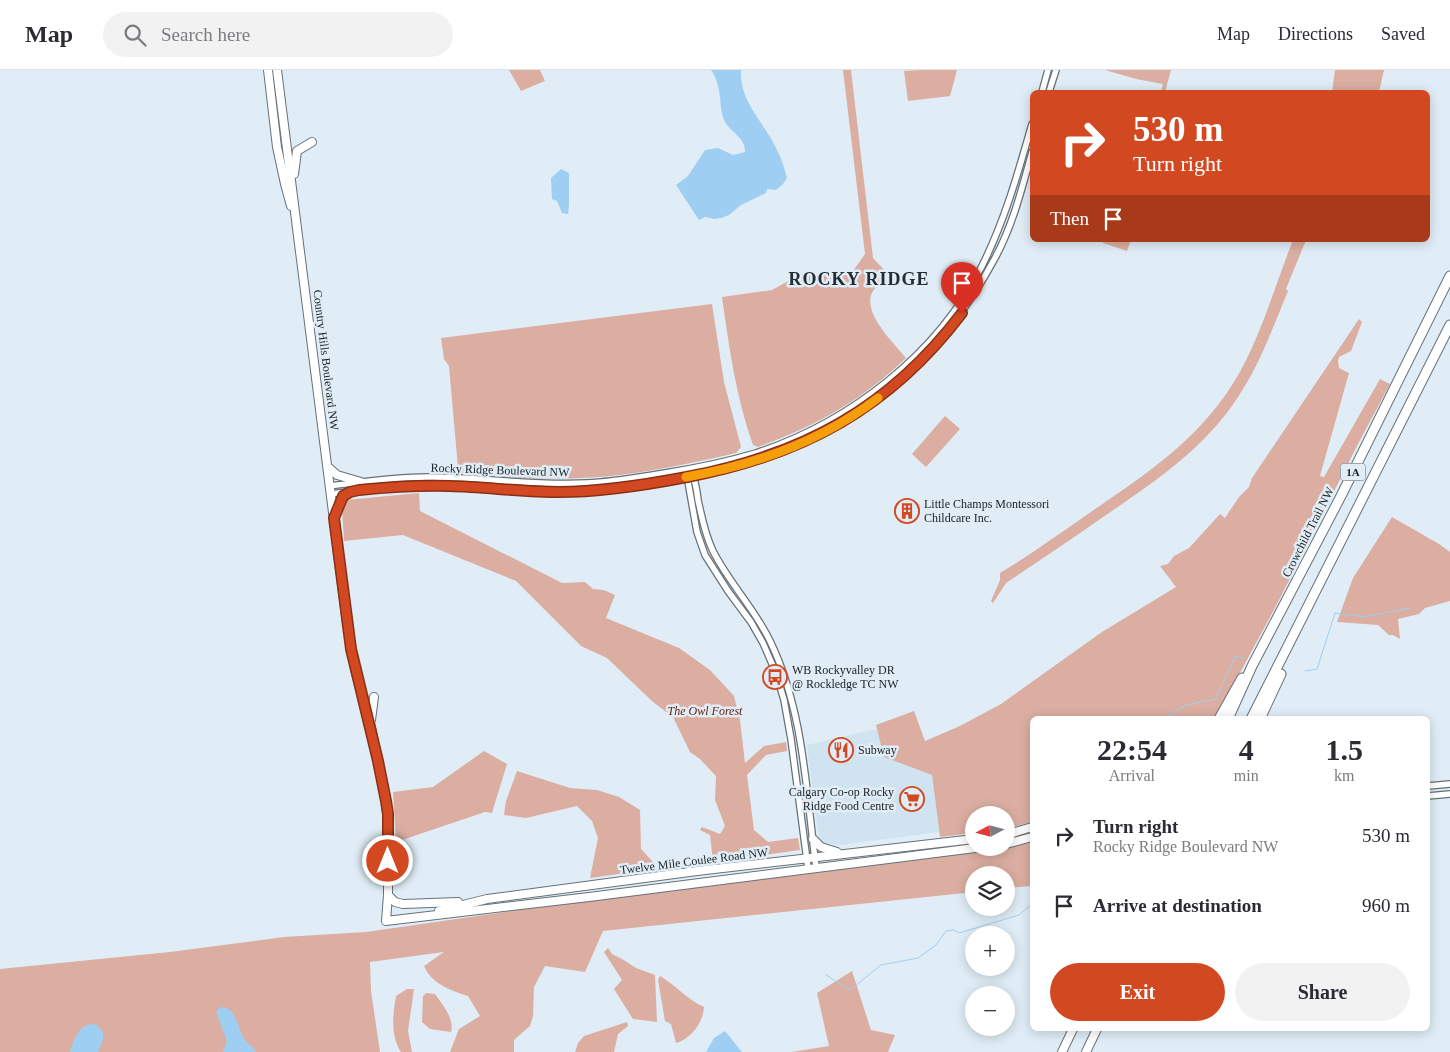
<!DOCTYPE html>
<meta charset="utf-8">
<style>
body{margin:0;font-family:"Times New Roman",serif;background:#f2f2f3;color:#2b2b33;height:100vh;display:flex;flex-direction:column;font-size:19px;white-space:nowrap}
*{box-sizing:border-box;margin:0}
p{font-size:16px;color:#7c7c81}
.icon{flex:none;width:28px;height:28px;fill:none;stroke:currentColor;stroke-width:2;stroke-linecap:round;stroke-linejoin:round}
.map{position:relative;flex:1;overflow:hidden}
.side{position:absolute;left:1030px;top:646px;width:400px;height:315px;display:flex;flex-direction:column;background:#fff;border-radius:8px;box-shadow:0 2px 12px #0003}
.side>*{flex:none}
.top-card{position:absolute;left:1030px;top:20px;width:400px;height:152px;border-radius:8px;box-shadow:0 2px 12px #0003;background:#d24921;color:#fff;overflow:hidden}
.needle{width:32px;rotate:263deg}
.buttons{position:absolute;left:965px;top:736px;display:grid;gap:10px}
.buttons a{display:grid;place-items:center;width:50px;height:50px;border-radius:50%;background:#fff;box-shadow:0 2px 12px #0003;font-size:25px}
.pin{position:absolute;display:grid;place-items:center;width:42px;height:42px;color:#fff;margin:-51px -21px;border-radius:50% 50% 50% 0;rotate:-45deg;box-shadow:0 0 5px #0007}
.pin .icon{rotate:45deg}
.me{position:absolute;width:55px;margin:-28px;rotate:0deg;stroke-linejoin:round;filter:drop-shadow(0 0 4px #0008)}
.turn{display:flex;align-items:center;gap:18px;height:105px;padding:0 20px;font-size:22px}
.turn .icon{width:65px;height:65px;stroke-width:2.5}
.turn b{display:block;font-size:35px;line-height:42px}
.then{display:flex;align-items:center;height:48px;padding:0 20px;background:#0003;gap:10px;font-size:19px}
.eta{display:flex;justify-content:space-evenly;align-items:center;height:85px;text-align:center}
.eta b{font-size:30px;font-weight:800;line-height:35px}
.cta{display:flex;gap:10px;margin-top:auto;padding:10px 20px}
.cta a{flex:1;height:58px;border-radius:30px;background:#d24921;color:#fff;font-size:20px;font-weight:800;line-height:58px;text-align:center}
.cta a+a{background:#f2f2f3;color:#2b2b33}
ul{padding:0;list-style:none}
li{display:flex;align-items:center;gap:15px;height:70px;padding:0 20px}
li div{flex:1}
li b{display:block;font-size:19px}
li em{font-style:normal}
header{display:flex;align-items:center;gap:30px;box-sizing:border-box;height:70px;padding:0 25px;background:#fff;border-bottom:1px solid #e1e1e2}
header strong{font-size:24px}
nav{display:flex;gap:28px;margin-inline-start:auto;font-size:18px}
.search{width:350px;height:45px;background:#f2f2f3;display:flex;align-items:center;gap:12px;box-sizing:border-box;padding:0 18px;border-radius:28px;color:#7c7c81;font-size:19px}
.map>svg:first-child{display:block}
.built{fill:#cfe3f1}
.green{fill:#dbaea1}
.water{fill:#9ecff2}
.lines{fill:none;stroke-linecap:round;stroke-linejoin:round}
.stream{stroke:#9ecff2;stroke-width:1}
.minor-casing{stroke:#657179;stroke-width:8}
.major-casing{stroke:#657179;stroke-width:10}
.highway-casing{stroke:#657179;stroke-width:11}
.minor{stroke:#fff;stroke-width:5.5}
.major{stroke:#fff;stroke-width:8}
.highway{stroke:#fff;stroke-width:9}
.route-casing{stroke:#882f15;stroke-width:12}
.route{stroke:#d24921;stroke-width:9}
.slow{stroke:#f59e0b;stroke-width:9}
.labels{text-anchor:middle;dominant-baseline:central;stroke-width:5;stroke-linejoin:round;paint-order:stroke}
.shield{fill:#e0edf6;stroke:#565e62;stroke-width:1}
.shield-label{font-size:11px;font-weight:bold;fill:#1b2023}
.street-label{font-size:12px;fill:#1b2023;stroke:#e0edf6}
.poi-label{font-size:12px;fill:#1b2023;stroke:#e0edf6;text-anchor:start}
.park-label{font-size:12px;font-style:italic;fill:#65210f;stroke:#e0edf6}
.district-label{font-size:18px;font-weight:bold;letter-spacing:1px;fill:#232d34;stroke:#e0edf6}
</style>
<header>
<strong>Map</strong>
<div class="search"><svg class="icon" aria-label="search" viewBox="0 0 24 24"><circle cx="10" cy="10" r="6"/><path d="M15 15l6 6"/></svg>Search here</div>
<nav><a>Map</a><a>Directions</a><a>Saved</a></nav>
</header>
<div class="map">
<svg width="1450" height="982" viewBox="0 0 1450 982">
<rect width="100%" height="100%" fill="#e0edf6"/>
<polygon class="built" points="877,659 884,687 932,705 939,762 841,775 821,773 819,770 807,675"/>
<g class="green">
<polygon points="509,0 540,0 545,11 521,21"/>
<path d="M 843,0 L 851,0 L 873,188 L 888,204 C 883,210 874,217 871,225 C 865,246 894,273 906,288 C 861,331 816,356 758,377 L 753,375 C 736,327 729,277 722,227 L 772,220 L 801,204 L 815,203 L 824,205 L 853,201 L 865,184 Z"/>
<polygon points="920,0 957,0 950,26 908,31 904,1"/>
<polygon points="1105,0 1171,0 1165,22 1161,22 1163,14 1136,9"/>
<polygon points="1335,0 1384,0 1379,22 1332,22"/>
<polygon points="1104,170 1131,170 1127,181 1103,173"/>
<path d="M 1293,170 L 1306,170 L 1286,219 L 1288,221 C 1273,257 1260,294 1238,327 C 1205,378 1156,411 1106,445 C 1073,468 1039,491 1006,513 L 993,533 L 991,531 L 1000,510 L 1000,503 C 1030,485 1059,464 1088,444 C 1149,402 1204,367 1241,300 C 1263,259 1276,213 1293,170 Z"/>
<path d="M 712,234 L 724,312 L 740,373 L 741,377 L 736,383 C 698,392 659,400 620,405 C 567,411 513,409 461,403 L 458,398 L 449,296 L 444,289 L 441,268 Z"/>
<polygon points="1359,249 1362,252 1351,281 1339,287 1338,291 1339,298 1349,303 1320,406 1324,407 1380,309 1390,314 1359,372 1276,536 1215,649 1032,649 1032,752 1006,759 1006,745 974,745 974,763 940,767 932,705 884,687 876,655 914,641 925,671 960,656 1001,634 1102,562 1176,517 1160,496 1168,494 1174,486 1189,478 1220,444 1225,448 1239,427 1249,417 1252,408"/>
<polygon points="945,346 960,359 926,397 912,384"/>
<polygon points="419,423 420,441 562,513 585,512 593,519 604,520 615,525 606,548 679,578 710,600 734,626 740,650 745,693 764,676 786,672 787,681 766,685 747,705 754,760 768,772 798,768 800,780 713,792 710,765 700,760 702,757 720,764 725,756 715,730 716,706 700,689 690,682 673,647 653,632 607,588 581,576 516,511 403,465 344,471 342,438 346,430"/>
<polygon points="1392,447 1439,474 1450,482 1450,531 1425,538 1419,544 1398,549 1400,569 1393,565 1389,565 1378,555 1337,552 1353,508"/>
<polygon points="484,681 507,694 492,743 485,742 396,772 393,722 433,717"/>
<polygon points="517,701 570,718 597,720 619,727 640,740 641,779 653,792 654,799 590,808 598,768 592,751 577,736 526,748 504,745 506,731"/>
<path d="M 1032,766 L 1031,816 L 1006,818 L 1006,805 L 974,805 L 974,822 L 603,861 L 585,902 L 545,896 L 534,917 L 533,946 L 530,956 L 514,970 L 514,982 L 450,982 L 459,959 L 480,946 L 468,926 C 451,921 431,913 424,896 L 444,882 L 370,892 L 371,921 L 380,982 L 0,982 L 0,899 L 170,882 L 284,867 L 366,862 L 974,774 L 974,778 L 1006,778 L 1006,770 Z"/>
<polygon points="608,878 612,884 622,889 636,898 655,905 657,952 633,949 614,919 622,910 604,882"/>
<polygon points="852,901 871,960 895,965 888,982 792,982 829,976 817,923"/>
<path d="M 660,906 C 677,916 686,929 704,937 C 703,953 691,969 676,973 L 671,954 L 665,951 L 658,910 Z"/>
<path d="M 407,919 L 414,919 L 408,961 L 412,982 L 401,982 C 390,965 393,944 396,926 Z"/>
<path d="M 426,923 L 435,924 C 442,934 455,949 451,962 L 430,959 L 422,952 L 423,926 Z"/>
<polygon points="627,952 628,956 618,964 614,982 575,982 578,973 584,966"/>
</g>
<g class="water">
<path d="M 711,0 L 741,0 C 739,31 764,52 776,78 C 781,87 784,97 787,108 L 783,114 L 776,120 L 767,119 L 766,123 L 741,135 L 729,145 L 721,148 L 714,149 L 705,147 L 699,150 L 676,115 L 688,106 L 705,80 L 718,78 L 733,85 L 745,82 C 746,67 728,61 724,50 C 718,32 723,18 711,0 Z"/>
<polygon points="561,99 569,103 569,135 568,144 562,143 557,131 552,129 551,108"/>
<path d="M 223,937 C 237,940 237,956 243,967 C 246,973 253,976 256,982 L 223,982 L 227,971 L 216,942 L 219,938 Z"/>
<path d="M 91,954 L 97,955 L 103,962 L 103,970 L 98,982 L 70,982 C 74,969 78,957 91,954 Z"/>
<polygon points="725,961 742,982 706,982 714,968"/>
</g>
<g class="lines">
<g class="stream">
<polyline points="1305,601 1317,599 1335,543 1365,547 1410,538"/>
<polyline points="1163,649 1186,635 1216,629 1235,586 1244,588"/>
<polyline points="826,905 850,920 881,895 918,888 936,875 946,861 954,860 959,863 1019,845 1032,834"/>
</g>
<defs>
<g id="minor">
<polyline points="1042,22 1048,0"/>
<polyline points="1049,22 1056,0"/>
<path d="M 692,404 C 696,412 697,422 698,430 C 702,448 705,465 713,481 C 729,513 755,539 770,571 C 804,641 806,721 816,797"/>
<polyline points="687,406 697,462 705,485 728,521 751,552 763,573 776,603 784,630 791,669 808,798"/>
<path d="M 330,416 C 362,412 395,407 427,407 C 480,407 533,416 586,413 C 613,412 639,407 665,403 C 696,398 726,392 756,383 C 850,352 937,285 982,196 C 1005,150 1018,103 1032,54"/>
<path d="M 331,424 C 370,419 409,415 448,416 C 488,416 528,423 569,422 C 608,420 647,415 685,408 C 713,402 742,396 769,387 C 870,351 944,283 995,188 C 1013,155 1022,118 1032,82"/>
<polyline points="1428,716 1450,714"/>
<polyline points="1428,726 1450,724"/>
</g>
<g id="major">
<polyline points="268,0 277,77 285,114 291,136"/>
<polyline points="277,0 347,553 355,599 371,657 386,731 388,756 388,825 386,851 589,827 975,778"/>
<polyline points="294,104 297,81 312,72"/>
<polyline points="328,397 337,405 361,412"/>
<polyline points="335,446 340,430 350,422"/>
<polyline points="371,650 374,627"/>
<polyline points="1006,765 1032,757"/>
<polyline points="813,769 821,777 837,782"/>
<polyline points="1006,774 1032,767"/>
<polyline points="388,825 395,832 403,834 458,832"/>
<polyline points="439,841 487,829 697,801 974,769"/>
<polyline points="1062,982 1073,959"/>
<polyline points="1086,982 1097,959"/>
</g>
<g id="highway">
<polyline points="1219,649 1242,608"/>
<polyline points="1228,649 1252,596 1341,426 1450,206"/>
<polyline points="1251,649 1450,255"/>
<polyline points="1260,649 1281,604"/>
</g>
</defs>
<use href="#minor" class="minor-casing"/>
<use href="#major" class="major-casing"/>
<use href="#highway" class="highway-casing"/>
<use href="#minor" class="minor"/>
<use href="#major" class="major"/>
<use href="#highway" class="highway"/>
</g>
<g class="lines">
<defs>
<path id="route" d="M 388,791 L 388,744 L 386,731 L 378,691 L 351,579 L 334,448 L 343,426 L 350,422 L 359,420 C 389,417 420,415 450,416 C 486,417 523,422 559,422 C 602,422 645,415 687,407 C 803,385 890,338 962,243"/>
</defs>
<use href="#route" class="route-casing"/>
<use href="#route" class="route"/>
<path class="slow" d="M 686,407 C 756,395 822,371 878,328"/>
</g>
<defs>
<symbol id="building-ring" viewBox="-11 -11 22 22"><circle r="9.5" fill="#e0edf6" stroke="#d24921" stroke-width="1.5"/><path d="M-4-6H4V6H1V3H-1V6H-4ZM-2.5-4.3h1.7v1.8h-1.7ZM.8-4.3h1.7v1.8H.8ZM-2.5-1h1.7V.8h-1.7ZM.8-1h1.7V.8H.8Z" fill="#d24921"/></symbol>
<symbol id="bus-ring" viewBox="-11 -11 22 22"><circle r="9.5" fill="#e0edf6" stroke="#d24921" stroke-width="1.5"/><path d="M-5-6H5V4H4V6H2V4H-2V6H-4V4H-5ZM-3.5-4V0h7V-4ZM-3.5 1.2v1.5H-2V1.2ZM2 1.2v1.5H3.5V1.2Z" fill="#d24921"/></symbol>
<symbol id="restaurant-ring" viewBox="-11 -11 22 22"><circle r="9.5" fill="#e0edf6" stroke="#d24921" stroke-width="1.5"/><path d="M-5-6h1v4h1v-4h1v4h1v-4h1v5L-1.5 .5V6h-2V.5L-5-1ZM5-6V6H3V1.5H1.5Q1.5-4 5-6Z" fill="#d24921"/></symbol>
<symbol id="supermarket-ring" viewBox="-11 -11 22 22"><circle r="9.5" fill="#e0edf6" stroke="#d24921" stroke-width="1.5"/><path d="M-6-5.5h2.5l.6 2H6L4.5 2H-2.5L-4.4-4H-6ZM-1.5 3.2a1.3 1.3 0 1 0 .1 0ZM3 3.2a1.3 1.3 0 1 0 .1 0Z" fill="#d24921"/></symbol>
</defs>
<g fill-rule="evenodd">
<use href="#building-ring" x="893" y="427" width="28" height="28"/>
<use href="#bus-ring" x="761" y="593" width="28" height="28"/>
<use href="#restaurant-ring" x="827" y="666" width="28" height="28"/>
<use href="#supermarket-ring" x="898" y="715" width="28" height="28"/>
</g>
<g class="labels">
<rect class="shield" x="1340.5" y="393.5" width="25" height="17" rx="4"/>
<g class="shield-label">
<text x="1353" y="402">1A</text>
</g>
<g class="street-label">
<text transform="translate(326 290) rotate(83)">Country Hills Boulevard NW</text>
<text transform="translate(500 400) rotate(2)">Rocky Ridge Boulevard NW</text>
<text transform="translate(1308 462) rotate(-63)">Crowchild Trail NW</text>
<text transform="translate(694 791) rotate(-7)">Twelve Mile Coulee Road NW</text>
</g>
<g class="poi-label">
<text x="924" y="434">Little Champs Montessori<tspan x="924" dy="14">Childcare Inc.</tspan></text>
<text x="792" y="600">WB Rockyvalley DR<tspan x="792" dy="14">@ Rockledge TC NW</tspan></text>
<text x="858" y="680">Subway</text>
<text x="894" y="722" text-anchor="end">Calgary Co-op Rocky<tspan x="894" dy="14">Ridge Food Centre</tspan></text>
</g>
<g class="park-label">
<text x="705" y="641">The Owl Forest</text>
</g>
<g class="district-label">
<text x="859" y="209">ROCKY RIDGE</text>
</g>
</g>
</svg>
<div class="buttons">
<a><svg class="needle" viewBox="-14 -14 28 28"><path d="M0-13l5 13h-10z" fill="#e53935"/><path d="M0 13l5-13h-10z" fill="#7c7c81"/></svg></a>
<a><svg class="icon" aria-label="layers" viewBox="0 0 24 24"><path d="M12 4l9 5-9 5-9-5zM3 14l9 5 9-5"/></svg></a>
<a>+</a>
<a>−</a>
</div>
<div class="pin" style="left:962px;top:243px;background:#d93025"><svg class="icon" aria-label="arrive" viewBox="0 0 24 24"><path d="M6 21V4h12l-3 4 3 4H6"/></svg></div>
<svg class="me" style="left:388px;top:791px" viewBox="-20 -20 40 40"><circle r="17" fill="#d24921" stroke="#fff" stroke-width="3"/><path d="M0-11L8 9 0 5-8 9z" fill="#fff"/></svg>
<div class="top-card">
<div class="turn"><svg class="icon" aria-label="right" viewBox="0 0 24 24"><path d="M7 20v-9h11M14 6l5 5-5 5"/></svg><div><b>530 m</b>Turn right</div></div>
<div class="then">Then<svg class="icon" aria-label="arrive" viewBox="0 0 24 24"><path d="M6 21V4h12l-3 4 3 4H6"/></svg></div>
</div>
<section class="side">
<div class="eta">
<div><b>22:54</b><p>Arrival</p></div>
<div><b>4</b><p>min</p></div>
<div><b>1.5</b><p>km</p></div>
</div>
<ul>
<li><svg class="icon" aria-label="right" viewBox="0 0 24 24"><path d="M7 20v-9h11M14 6l5 5-5 5"/></svg><div><b>Turn right</b><p>Rocky Ridge Boulevard NW</p></div><em>530 m</em></li>
<li><svg class="icon" aria-label="arrive" viewBox="0 0 24 24"><path d="M6 21V4h12l-3 4 3 4H6"/></svg><div><b>Arrive at destination</b></div><em>960 m</em></li>
</ul>
<div class="cta"><a>Exit</a><a>Share</a></div>
</section>
</div>
